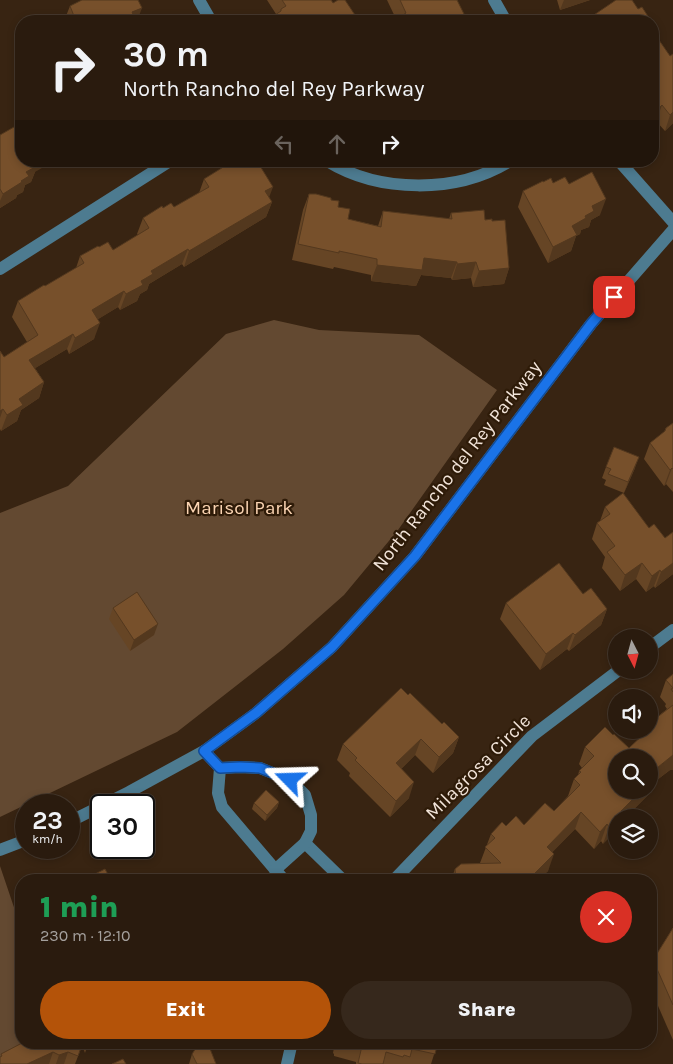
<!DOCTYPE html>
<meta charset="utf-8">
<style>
body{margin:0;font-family:Karla,sans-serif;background:#36281c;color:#f1f3f6;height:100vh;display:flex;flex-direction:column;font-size:19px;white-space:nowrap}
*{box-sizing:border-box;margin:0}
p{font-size:16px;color:#a5a19e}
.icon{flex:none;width:28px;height:28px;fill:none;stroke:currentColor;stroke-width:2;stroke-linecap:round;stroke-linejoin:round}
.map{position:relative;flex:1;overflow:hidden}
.details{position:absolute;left:15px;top:874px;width:642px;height:175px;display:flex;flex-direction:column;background:#2a1b0e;border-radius:20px;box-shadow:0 2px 8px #0003,0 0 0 1px #46392e}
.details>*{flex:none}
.banner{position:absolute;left:15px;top:15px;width:644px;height:152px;border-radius:20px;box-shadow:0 2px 8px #0003,0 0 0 1px #46392e;background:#2a1b0e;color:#f1f3f6;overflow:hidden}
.needle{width:32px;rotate:174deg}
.buttons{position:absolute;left:608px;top:629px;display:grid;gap:10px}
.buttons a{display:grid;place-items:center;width:50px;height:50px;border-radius:50%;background:#2a1b0e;box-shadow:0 2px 8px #0003,0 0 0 1px #46392e;font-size:25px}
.speed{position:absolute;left:15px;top:794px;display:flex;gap:10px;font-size:25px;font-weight:700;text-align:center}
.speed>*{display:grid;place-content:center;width:65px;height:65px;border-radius:50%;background:#2a1b0e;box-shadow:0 2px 8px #0003,0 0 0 1px #46392e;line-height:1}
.speed small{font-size:12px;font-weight:400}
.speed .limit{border:2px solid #111;border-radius:8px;background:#fff;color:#111}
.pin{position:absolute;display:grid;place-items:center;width:42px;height:42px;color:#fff;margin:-21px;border-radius:10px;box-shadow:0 2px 8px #0006}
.me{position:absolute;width:55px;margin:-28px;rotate:292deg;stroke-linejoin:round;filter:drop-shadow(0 0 4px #0008)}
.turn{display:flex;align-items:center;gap:18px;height:105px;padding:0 25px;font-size:22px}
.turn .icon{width:65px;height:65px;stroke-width:2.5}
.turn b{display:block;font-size:35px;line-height:42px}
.lanes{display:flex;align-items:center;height:48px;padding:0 25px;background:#0003;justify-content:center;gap:25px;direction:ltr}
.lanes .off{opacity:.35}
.round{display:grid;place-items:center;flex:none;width:52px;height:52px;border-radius:26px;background:#36281c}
.overview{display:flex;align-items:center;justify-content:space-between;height:85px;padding:0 25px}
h1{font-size:30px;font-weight:800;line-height:38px;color:#1e9e55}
.button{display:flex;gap:10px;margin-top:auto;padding:10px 25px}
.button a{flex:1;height:58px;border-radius:30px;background:#b45309;color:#fff;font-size:20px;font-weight:800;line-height:58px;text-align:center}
.button a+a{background:#36281c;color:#f1f3f6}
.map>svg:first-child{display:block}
.green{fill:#634931}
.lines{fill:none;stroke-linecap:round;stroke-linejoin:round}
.minor{stroke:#4d7b90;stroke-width:12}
.wall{fill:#664525}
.shaded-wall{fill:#53381e}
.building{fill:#77502b;stroke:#53381e}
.route-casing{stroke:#114b97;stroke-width:12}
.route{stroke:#1a73e8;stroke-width:9}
.labels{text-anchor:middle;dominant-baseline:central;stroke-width:4.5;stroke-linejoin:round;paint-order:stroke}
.street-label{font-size:19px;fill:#f2e4d9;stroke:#2e1b08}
.park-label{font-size:19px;fill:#fbd4b2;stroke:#2e1b08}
</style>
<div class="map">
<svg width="673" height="1064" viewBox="0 0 673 1064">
<rect width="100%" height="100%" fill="#382412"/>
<g class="green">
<polygon points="274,320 319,330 419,335 497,390 398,530 344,595 283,649 177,732 0,817 0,513 68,486 226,334"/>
<polygon points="0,866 21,928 21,1042 58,1043 0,1064"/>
</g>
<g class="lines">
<g class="minor">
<polyline points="199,0 211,21"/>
<polyline points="494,0 506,21"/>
<path d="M 327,161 C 379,193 457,194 510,161"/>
<polyline points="619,161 673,222"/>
<polyline points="0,269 170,161"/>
<polyline points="649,648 673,630"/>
<polyline points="204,751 220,768 218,793 222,807 284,880"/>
<polyline points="220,768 240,767 260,768 290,780 305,795 311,815 311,831 305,843 343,880"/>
<polyline points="103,805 129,792 204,751 256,713 332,647 415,556 591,324 673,230"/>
<polyline points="69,822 101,806"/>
<polyline points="0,850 26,840"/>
<polyline points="275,870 305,843"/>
<polyline points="394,880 532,736 619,670"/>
<polyline points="287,1064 292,1042"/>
</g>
</g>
<g class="wall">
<polygon points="267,0 331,0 333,3 355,15 352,21 272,21 276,14"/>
<polygon points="387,0 457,0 461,21 397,21"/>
<polygon points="557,0 590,0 560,10"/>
<polygon points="70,6 137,21 64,21"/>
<polygon points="652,30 670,56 673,54 673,123 665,131 656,121 653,124 652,124"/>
<polygon points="0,135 35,172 31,182 25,185 23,192 17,195 16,198 0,208"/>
<polygon points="243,167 269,197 272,202 266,217 184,267 182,264 149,284 147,290 140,294 137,301 120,310 118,307 98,319 94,339 69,354 67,349 35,368 44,382 39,398 21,410 17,421 1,431 0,429 0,351 4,357 27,342 12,317 18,301 45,286 76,268 80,256 99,247 113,250 138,235 137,234 143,218 163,208 174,207 199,193 204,179"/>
<polygon points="543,182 569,184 600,215 591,220 589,227 581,230 580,234 576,236 571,251 548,263 518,207 523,191"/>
<polygon points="309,194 331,200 348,219 378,226 383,211 449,219 451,213 492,221 509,268 504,284 473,287 471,278 452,280 451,278 421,275 416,286 371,281 371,275 334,267 333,269 292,260 303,210"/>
<polygon points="673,423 673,492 666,484 664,486 644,459 650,443 664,432 666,428"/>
<polygon points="606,467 635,468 624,493 604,485 606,480 602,478"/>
<polygon points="605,507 649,528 665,538 673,532 673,574 655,588 654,586 646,592 636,579 620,591 602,568 605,557 592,539 597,523 600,521"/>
<polygon points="583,594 607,609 601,625 569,651 567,649 540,670 500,619 506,603"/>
<polygon points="113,608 154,635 130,651 109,619"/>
<polygon points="673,674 673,770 670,770 653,783 650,793 625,818 616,818 603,844 601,841 594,849 575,829 552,852 548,871 538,880 451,880 455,869 480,863 491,834 506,826 524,825 554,811 568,796 574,779 578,776 579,771 582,768 579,764 585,747 613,735 629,748 649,730 651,722 667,709 665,706 666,704 660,697 666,680"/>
<polygon points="408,695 442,724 459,737 453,753 433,773 415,755 401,769 409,798 390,817 349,776 350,773 337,760 343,744"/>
<polygon points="279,802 277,808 265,821 252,809 254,803"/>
<polygon points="673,928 673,1040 651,990 651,965 653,960"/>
<polygon points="24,1042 89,1042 85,1053 82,1046 75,1064 0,1064 1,1054"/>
<polygon points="335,1042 438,1042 431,1064 356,1064 356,1062 334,1056 334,1054 333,1053"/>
<polygon points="192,1054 216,1064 189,1064"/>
</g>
<g class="shaded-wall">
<polygon points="564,0 590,0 560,10"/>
<polygon points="142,8 137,21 129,21 132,12"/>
<polygon points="464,14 461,21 447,21"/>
<polygon points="355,15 352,21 349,21 350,18"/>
<polygon points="662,105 656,121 653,124 659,108"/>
<polygon points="673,112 673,123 665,131 670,115"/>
<polygon points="33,161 54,161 35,172 31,182 25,185 23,192 17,195 16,198 0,208 0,201 3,194 21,181"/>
<polygon points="273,187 267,203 265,191"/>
<polygon points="606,199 600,215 591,220 589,227 581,230 580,234 576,236 571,251 548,263 553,247 572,226 585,216 592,206"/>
<polygon points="272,202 266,217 184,267 189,251"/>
<polygon points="188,249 182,264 149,284 147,290 140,294 137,301 120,310 126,294 151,271"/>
<polygon points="424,258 457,262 451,278 421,275 416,286 371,281 377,265"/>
<polygon points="476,262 471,278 452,280 457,264"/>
<polygon points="509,268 504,284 473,287 479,271"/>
<polygon points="124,291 118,307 87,326 92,310"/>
<polygon points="100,323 94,339 69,354 75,338"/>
<polygon points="73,334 67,349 24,375 29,360"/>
<polygon points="44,382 39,398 21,410 17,421 1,431 7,415 19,399"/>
<polygon points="3,409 0,418 0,411"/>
<polygon points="639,457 635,468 624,493 628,482"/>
<polygon points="672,468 666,484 664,486 670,470"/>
<polygon points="642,563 636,579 620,591 625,575"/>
<polygon points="673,563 673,574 655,588 661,572"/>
<polygon points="660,570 654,586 646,592 652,576"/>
<polygon points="607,609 601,625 569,651 575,635"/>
<polygon points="158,624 154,635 130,651 134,640"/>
<polygon points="573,633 567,649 540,670 546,654"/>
<polygon points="459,737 453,753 433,773 439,757"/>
<polygon points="421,739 415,755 390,779 396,763"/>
<polygon points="673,755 673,770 670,770 653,783 650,793 625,818 619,818 621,811 642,790 649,790 649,781 652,772"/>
<polygon points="414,782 409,798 390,817 396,801"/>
<polygon points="279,802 277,808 265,821 267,815"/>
<polygon points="581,812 575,829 541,864 547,847"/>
<polygon points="616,820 616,831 603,844 609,827"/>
<polygon points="607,824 601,841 594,849 600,832"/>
<polygon points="554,854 548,871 538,880 528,880"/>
<polygon points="53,1052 49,1064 27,1064"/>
<polygon points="68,1052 64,1064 56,1064 59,1055"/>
</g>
<g class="building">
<polygon points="82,0 138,0 142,8 132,12 136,21 76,21 70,6"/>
<polygon points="282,0 331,0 333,3 338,0 345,0 355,15 350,18 351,21 279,21 275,15 281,11 281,9 286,6"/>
<polygon points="400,0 457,0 464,14 447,21 403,21 401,16 406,13"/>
<polygon points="616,0 632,0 638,9 642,7 651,21 585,21"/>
<polygon points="652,30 670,56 673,54 673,112 670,115 662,105 659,108 653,102 652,102"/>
<polygon points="21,125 21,161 34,161 37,166 26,172 29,176 21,181 22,182 3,194 0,189 0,135 14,127 15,129"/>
<polygon points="233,161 239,161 243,167 252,161 257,161 273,187 265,191 272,202 189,251 188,249 151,271 153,274 141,281 143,285 126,294 124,291 92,310 100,323 75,338 73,334 29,360 44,382 19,399 23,405 7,415 3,409 0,411 0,351 4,357 38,335 18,301 44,285 45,286 84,263 80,256 98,246 99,247 108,242 113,250 149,228 143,218 162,206 163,208 171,203 174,207 209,187 204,179"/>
<polygon points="592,172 606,199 592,206 594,211 585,216 586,218 572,226 577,235 553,247 523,191 543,181 543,182 551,178 553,183 565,177 569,184"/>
<polygon points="309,194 316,194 331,198 331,200 339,201 338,207 350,209 348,219 381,227 383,211 452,219 451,213 484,210 485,220 492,219 492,221 505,220 509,268 479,271 476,262 457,264 457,262 424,258 422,270 377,265 377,259 339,251 339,253 298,244"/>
<polygon points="673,423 673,469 672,468 670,470 650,443 665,431 666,428"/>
<polygon points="614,447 639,457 628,482 608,474 611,469 606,467"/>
<polygon points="623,493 649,528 654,524 665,538 673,532 673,563 661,572 660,570 652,576 642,563 625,575 607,552 615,546 597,523 610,514 605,507"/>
<polygon points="559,563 583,594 591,588 607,609 575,635 573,633 546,654 506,603"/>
<polygon points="137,592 158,624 134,640 113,608"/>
<polygon points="673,674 673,692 671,689 673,688 666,680"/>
<polygon points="401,688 408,695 410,693 442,724 444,722 459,737 439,757 421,739 396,763 414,782 396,801 355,760 357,758 343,744"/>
<polygon points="673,705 673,755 652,772 656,776 649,783 649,758 616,758 616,790 642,790 621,811 623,813 619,818 616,818 616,820 609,827 607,824 600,832 581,812 547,847 554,854 528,880 456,880 455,869 461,864 501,863 485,847 495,838 491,834 502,822 506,826 516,816 524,825 545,803 554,811 580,785 574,779 581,772 579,771 594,756 585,747 605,727 613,735 614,734 629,748 648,730 649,730 649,729 653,725 651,722"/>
<polygon points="266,790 279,802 267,815 254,803"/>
<polygon points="105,869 111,880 83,880"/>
<polygon points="673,928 673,1005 653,960"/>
<polygon points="24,1042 83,1042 78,1056 68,1052 59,1055 53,1052 27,1064 0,1064 0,1057 2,1056 1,1054"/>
<polygon points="348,1042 438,1042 435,1054 412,1049 410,1057 404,1055 403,1057 386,1052 383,1064 362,1064 358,1063 362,1046"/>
<polygon points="198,1045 209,1046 216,1064 197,1064 192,1054"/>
<polygon points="123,1059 126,1064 112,1064"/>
</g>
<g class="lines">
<defs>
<polyline id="route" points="290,780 260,768 240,767 220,768 204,751 256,713 332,647 415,556 591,324 614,297"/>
</defs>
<use href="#route" class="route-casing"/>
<use href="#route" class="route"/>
</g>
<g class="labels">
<g class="street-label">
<text transform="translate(457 466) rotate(-52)">North Rancho del Rey Parkway</text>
<text transform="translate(478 767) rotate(-45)">Milagrosa Circle</text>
</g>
<g class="park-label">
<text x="239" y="508">Marisol Park</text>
</g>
</g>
</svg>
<div class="buttons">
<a><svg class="needle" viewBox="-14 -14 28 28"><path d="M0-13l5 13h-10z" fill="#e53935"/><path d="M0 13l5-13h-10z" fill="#a5a19e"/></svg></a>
<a><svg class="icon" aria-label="sound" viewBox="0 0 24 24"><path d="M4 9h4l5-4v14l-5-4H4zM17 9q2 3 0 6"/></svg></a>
<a><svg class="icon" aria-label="search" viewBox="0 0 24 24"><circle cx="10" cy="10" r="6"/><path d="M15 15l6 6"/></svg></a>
<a><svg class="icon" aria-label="layers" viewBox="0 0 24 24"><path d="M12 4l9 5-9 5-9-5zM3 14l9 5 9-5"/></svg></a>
</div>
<div class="speed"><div>23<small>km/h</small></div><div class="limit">30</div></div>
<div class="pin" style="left:614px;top:297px;background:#d93025"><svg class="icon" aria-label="arrive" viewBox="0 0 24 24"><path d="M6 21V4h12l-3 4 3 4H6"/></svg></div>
<svg class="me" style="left:290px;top:780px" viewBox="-20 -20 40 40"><path d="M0-17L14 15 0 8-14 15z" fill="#1a73e8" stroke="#fff" stroke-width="4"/></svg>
<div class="banner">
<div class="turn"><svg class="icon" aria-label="right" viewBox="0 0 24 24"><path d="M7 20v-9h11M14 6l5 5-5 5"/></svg><div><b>30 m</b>North Rancho del Rey Parkway</div></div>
<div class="lanes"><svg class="icon off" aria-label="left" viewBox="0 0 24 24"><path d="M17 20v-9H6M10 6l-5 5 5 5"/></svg><svg class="icon off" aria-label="ahead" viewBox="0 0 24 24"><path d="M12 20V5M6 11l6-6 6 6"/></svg><svg class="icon" aria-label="right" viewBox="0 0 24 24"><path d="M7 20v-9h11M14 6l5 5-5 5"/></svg></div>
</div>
<section class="details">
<div class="overview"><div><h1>1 min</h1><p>230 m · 12:10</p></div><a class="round" style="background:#d93025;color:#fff"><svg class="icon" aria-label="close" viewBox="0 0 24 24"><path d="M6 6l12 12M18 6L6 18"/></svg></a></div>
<div class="button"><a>Exit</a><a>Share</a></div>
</section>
</div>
